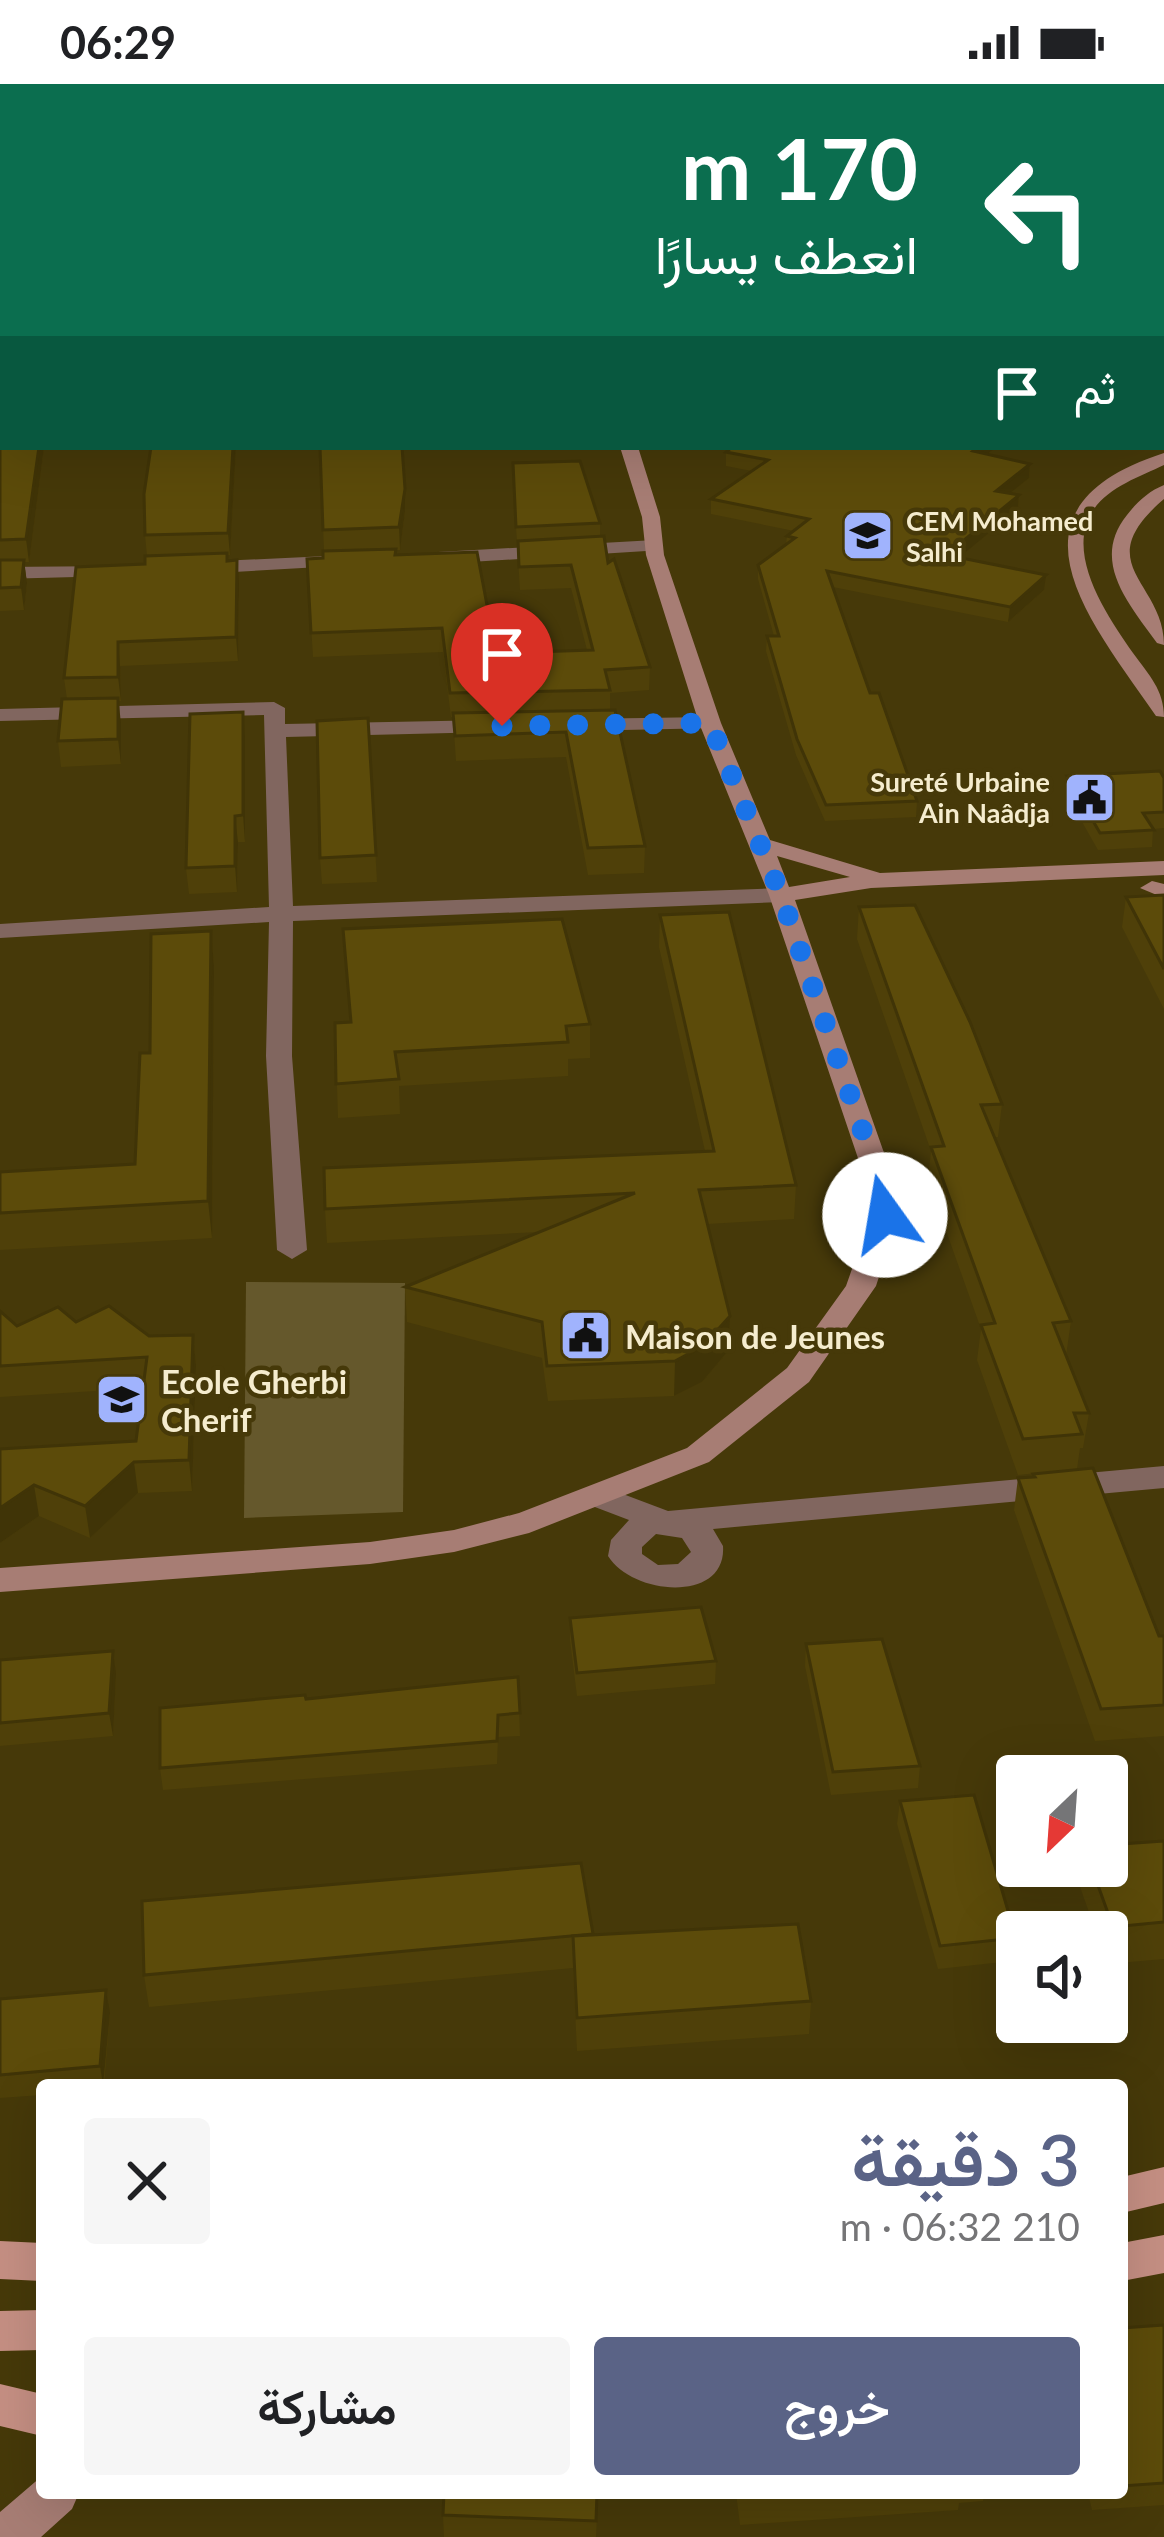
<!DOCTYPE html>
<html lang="ar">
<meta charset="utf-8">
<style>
body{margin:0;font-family:Lato,Vazirmatn,sans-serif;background:#f6f6f6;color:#202124;direction:rtl;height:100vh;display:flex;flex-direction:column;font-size:45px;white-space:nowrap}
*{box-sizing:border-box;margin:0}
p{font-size:39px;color:#757577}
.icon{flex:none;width:66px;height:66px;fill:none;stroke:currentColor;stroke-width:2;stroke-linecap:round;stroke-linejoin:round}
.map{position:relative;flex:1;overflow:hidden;direction:ltr}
.drawer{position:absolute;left:36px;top:1995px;width:1092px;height:420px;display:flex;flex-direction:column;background:#fff;border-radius:12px;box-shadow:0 12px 48px #0002;direction:rtl}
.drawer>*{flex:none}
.hud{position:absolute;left:0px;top:0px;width:1164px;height:366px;box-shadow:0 12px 48px #0002;direction:rtl;background:#0b6e4f;color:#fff;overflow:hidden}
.needle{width:78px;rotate:205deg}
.controls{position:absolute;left:996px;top:1671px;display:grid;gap:24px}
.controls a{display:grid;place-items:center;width:132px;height:132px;border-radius:12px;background:#fff;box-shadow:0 12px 48px #0002;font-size:60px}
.pin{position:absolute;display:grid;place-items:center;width:102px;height:102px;color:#fff;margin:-123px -51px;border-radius:50% 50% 50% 0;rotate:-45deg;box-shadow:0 0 12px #0007}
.pin .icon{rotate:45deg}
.me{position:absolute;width:132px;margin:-66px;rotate:347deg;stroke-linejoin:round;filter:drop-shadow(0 0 9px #0008)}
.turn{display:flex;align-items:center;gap:42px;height:252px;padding:0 48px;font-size:54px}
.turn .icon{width:156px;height:156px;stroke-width:2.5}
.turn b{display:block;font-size:84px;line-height:102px}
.then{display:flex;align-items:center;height:114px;padding:0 48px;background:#0003;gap:24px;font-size:45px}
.round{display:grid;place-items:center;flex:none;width:126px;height:126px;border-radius:12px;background:#f6f6f6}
.headline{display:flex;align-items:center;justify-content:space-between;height:204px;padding:0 48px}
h1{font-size:72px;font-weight:600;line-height:90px;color:#5a6386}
.button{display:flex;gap:24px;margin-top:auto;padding:24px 48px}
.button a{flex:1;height:138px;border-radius:12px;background:#5a6386;color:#fff;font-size:48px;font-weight:600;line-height:138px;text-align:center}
.button a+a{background:#f6f6f6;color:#202124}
.status{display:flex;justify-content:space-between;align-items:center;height:84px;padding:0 60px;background:#fff;direction:ltr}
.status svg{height:33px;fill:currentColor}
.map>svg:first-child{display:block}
.green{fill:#65582c}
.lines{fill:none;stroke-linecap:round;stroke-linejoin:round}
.street{fill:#81665f;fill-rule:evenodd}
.secondary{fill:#a77d74;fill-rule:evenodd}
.primary{fill:#c58f83;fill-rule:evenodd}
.wall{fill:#4f4009}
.shaded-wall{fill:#403407}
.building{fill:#5c4b0a;stroke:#403407;stroke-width:3}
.route{stroke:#1a73e8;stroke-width:21;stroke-dasharray:0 37.8}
.labels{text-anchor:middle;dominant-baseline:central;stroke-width:9;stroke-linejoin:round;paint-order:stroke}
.far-poi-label{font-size:27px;font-weight:bold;fill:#f5ecce;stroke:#463909;text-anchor:start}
.poi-label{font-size:33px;font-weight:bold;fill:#f5ecce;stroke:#463909;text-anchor:start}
</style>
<div class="status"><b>06:29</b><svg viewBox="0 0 49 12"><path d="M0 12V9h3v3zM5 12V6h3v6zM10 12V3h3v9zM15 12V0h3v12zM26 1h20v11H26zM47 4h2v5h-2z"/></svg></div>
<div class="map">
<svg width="1164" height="2453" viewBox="0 0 1164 2453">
<rect width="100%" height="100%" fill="#463909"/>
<polygon class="green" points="246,1198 405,1199 403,1428 244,1434"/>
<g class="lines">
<g class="street">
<polygon points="894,0 915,0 918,3 897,3"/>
<polygon points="3,93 3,120 0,121 0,94"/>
<polygon points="655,456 662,458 662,466 438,480 428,474 438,468"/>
<polygon points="348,471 358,477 355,481 198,490 188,484 198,478"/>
<polygon points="121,482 124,486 114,492 0,495 0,483"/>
<polygon points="274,618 285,624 285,640 492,636 503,642 492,648 286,653 293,822 781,804 793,811 781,818 293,837 292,972 307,1166 292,1175 277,1166 266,972 269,838 0,854 0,840 269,823 264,631 0,637 0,625"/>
<polygon points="710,633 718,634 718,644 576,647 565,641 576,635"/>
<path d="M 1164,1382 L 1164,1404 L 713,1445 L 723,1462 C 727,1519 633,1512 608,1472 L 611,1456 L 629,1436 L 587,1420 L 583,1412 L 587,1404 L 599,1401 L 668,1427 ZM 656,1450 L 682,1454 L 691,1468 L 678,1480 L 658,1481 L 642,1470 L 642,1463 Z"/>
</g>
<g class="secondary">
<polygon points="762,0 774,0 776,3 764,3"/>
<polygon points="790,0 802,0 804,3 792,3"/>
<rect x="1161" y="138" width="3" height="10"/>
<path d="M 620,363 L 638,363 L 660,433 L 664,471 L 721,639 L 770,756 L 880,789 L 1164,777 L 1164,791 L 871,804 L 795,816 L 889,1083 L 899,1131 L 876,1202 L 809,1298 L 709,1378 L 529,1449 L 454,1468 L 370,1480 L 0,1508 L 0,1484 L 370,1458 L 454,1446 L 519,1429 L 687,1364 L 787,1284 L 846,1202 L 871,1131 L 861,1083 L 769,811 L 699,639 L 646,471 L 642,433 ZM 777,772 L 850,793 L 789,803 Z"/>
<path d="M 1164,369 L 1164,381 C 1141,392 1109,403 1094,425 C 1063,469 1108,533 1133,569 C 1149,591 1164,606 1164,633 L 1156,632 C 1089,535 993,424 1164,369 Z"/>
<path d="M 1164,401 L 1164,415 C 1087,481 1164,497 1164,561 L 1157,559 C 1129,520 1090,477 1127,431 C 1137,418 1149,407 1164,401 Z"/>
<polygon points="1152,797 1164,800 1164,814 1140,804"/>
<polygon points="42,2392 42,2409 79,2409 72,2425 41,2453 0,2453 0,2428"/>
</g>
<g class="primary">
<polygon points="1164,2083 1164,2119 1122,2129 1122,2093"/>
<polygon points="1164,2151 1164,2189 1122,2197 1122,2159"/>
<polygon points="0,2157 42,2159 42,2197 0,2195"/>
<polygon points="42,2226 42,2266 0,2267 0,2227"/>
<polygon points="0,2300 42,2310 42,2352 0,2342"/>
</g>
</g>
<g class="wall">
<polygon points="1013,0 1164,0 1164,90 1161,87 1161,3 1015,3"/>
<polygon points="3,103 3,214 0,214 0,105"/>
<polygon points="3,242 3,363 44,363 29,478 24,478 27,499 24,526 0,527 0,243"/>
<polygon points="236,363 230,471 227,471 239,500 238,577 120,582 121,617 118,617 121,680 61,683 58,657 67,615 64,594 145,480 147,472 145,451"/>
<polygon points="320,363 405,427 400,466 396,466 396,471 496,569 587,566 571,504 520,506 513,394 600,439 600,452 608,479 650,583 649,606 610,609 610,626 645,762 644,789 588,791 566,673 456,677 453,633 451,633 443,568 313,573 307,475 323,474 324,467"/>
<polygon points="726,368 987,370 1030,380 1029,394 1009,409 1019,411 1018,425 959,473 1044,506 1008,538 833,503 870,609 917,717 916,733 825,737 796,671 766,567 767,552 774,552 758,495 758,481 786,460 787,452 794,447 711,430 711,415 752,387 726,382"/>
<polygon points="243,628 245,653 245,758 238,758 237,808 189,810 186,784"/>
<polygon points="368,634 377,798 322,800 320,774"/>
<polygon points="1067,692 1164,694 1164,744 1153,745 1152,763 1098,766 1065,708"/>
<polygon points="1164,811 1164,925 1122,843 1126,813"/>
<polygon points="859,823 1002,1020 998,1053 994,1053 1071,1237 1066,1272 1089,1329 1083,1364 1080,1364 1077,1385 1018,1391 977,1276 981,1245 928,1096 931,1067 857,855"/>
<polygon points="660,831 796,1101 794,1135 707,1140 728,1267 702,1298 674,1312 548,1317 542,1274 407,1238 405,1203 539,1148 327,1159 325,1125 705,1067 659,863"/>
<polygon points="211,847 214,882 212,1154 0,1166 0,1088 135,1080 150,969"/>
<polygon points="335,939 590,940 590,974 568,975 568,992 399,1002 400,1030 338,1034"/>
<polygon points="0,1227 17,1242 76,1238 149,1252 193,1251 196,1281 192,1407 138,1409 90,1454 39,1432 0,1459 0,1365 136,1357 143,1304 0,1313"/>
<polygon points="1033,1390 1159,1552 1164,1552 1164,1652 1095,1657 1014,1426 1018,1394 1033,1393"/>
<polygon points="570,1534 716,1577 715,1600 577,1612 570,1556"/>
<polygon points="806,1560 920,1682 918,1704 831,1711 805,1582"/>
<polygon points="0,1576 116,1590 113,1652 0,1662"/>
<polygon points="518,1593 520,1652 498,1653 497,1680 163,1706 160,1684 306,1615"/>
<polygon points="900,1717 1016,1854 1012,1877 938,1885 897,1740"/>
<polygon points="1164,1757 1164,1875 1107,1880 1107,1848 1096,1848 1079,1800 1081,1782 1107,1782"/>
<polygon points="593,1851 811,1917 809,1950 577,1967 573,1884 149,1923 144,1891"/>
<polygon points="0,1915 110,1929 104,2001 42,2001 42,2011 0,2014"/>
<polygon points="1164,2241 1164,2421 1092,2426 1088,2409 1122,2409 1122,2244"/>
<polygon points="598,2409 596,2453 444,2453 443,2431"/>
<polygon points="736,2409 985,2409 983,2417 959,2419 958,2426 740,2441"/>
</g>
<g class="shaded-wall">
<polygon points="3,72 3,91 0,92 0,74"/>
<polygon points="39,363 44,363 29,478 26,455"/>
<polygon points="233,363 236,363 230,471 228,449"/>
<polygon points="978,363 997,363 972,380 973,367"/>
<polygon points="1030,380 1029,394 995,421 996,407"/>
<polygon points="405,405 405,427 400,466 399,443"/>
<polygon points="1019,411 1018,425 945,485 946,471"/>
<polygon points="24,476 27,499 24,526 21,503"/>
<polygon points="237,476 239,500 238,577 236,553"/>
<polygon points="1046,491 1044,506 1008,538 1010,523"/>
<polygon points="118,558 120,582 121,617 118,593"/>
<polygon points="118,614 121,639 121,680 118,655"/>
<polygon points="243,628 245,653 245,758 243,731"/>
<polygon points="235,732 238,758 237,808 235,782"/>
<polygon points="211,847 214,882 212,1154 208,1117"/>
<polygon points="730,1232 728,1267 702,1298 674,1312 675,1277"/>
<polygon points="193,1251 196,1281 192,1407 189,1376"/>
<polygon points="134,1378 138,1409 90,1454 85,1422"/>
<polygon points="34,1401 39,1432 0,1459 0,1424"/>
<polygon points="113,1567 116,1590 113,1652 109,1629"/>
<polygon points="106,1906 110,1929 103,2001 100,1982"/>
</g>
<g class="building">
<polygon points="0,0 741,0 742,3 3,3 3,72 0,74"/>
<polygon points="1028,0 1164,0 1164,72 1161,69 1161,3 1030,3"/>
<polygon points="3,103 3,131 0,131 0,105"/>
<rect x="0" y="145" width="3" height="50"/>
<polygon points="1161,207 1164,210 1164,268 1161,268"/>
<polygon points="3,242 3,288 0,288 0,243"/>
<rect x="0" y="305" width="3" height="25"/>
<polygon points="0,346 3,346 3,363 39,363 26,455 0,456"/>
<polygon points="151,363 233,363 228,449 145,451 144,410"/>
<polygon points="320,363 402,363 405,405 399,443 323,446"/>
<polygon points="732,363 978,363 973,367 1030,380 996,407 1019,411 946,471 1046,491 1010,523 827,487 870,609 879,609 917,717 826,721 797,655 767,552 779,552 758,481 795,454 787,452 809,435 711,415 768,376 726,368"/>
<polygon points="580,377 600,439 516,443 513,379"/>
<polygon points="604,452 608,479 614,475 650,583 605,586 610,606 450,609 442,544 311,549 307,475 323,474 323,467 396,465 395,471 477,468 496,569 593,566 571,481 519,483 518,457"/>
<polygon points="227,469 227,477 237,476 236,553 118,558 118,593 64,594 76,483 145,480 145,472"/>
<polygon points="0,476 24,476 21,503 0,504"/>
<polygon points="118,614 118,655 58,657 62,615"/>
<polygon points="615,626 645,762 588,764 566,648 455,652 453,629"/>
<polygon points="243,628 243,731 235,732 235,782 186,784 190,630"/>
<polygon points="368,634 376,771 320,774 317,637"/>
<polygon points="1160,687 1164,694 1164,728 1143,729 1154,746 1100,749 1067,692"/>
<polygon points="1164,811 1164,885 1126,813"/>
<polygon points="915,821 970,938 1002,1020 981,1021 1071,1237 1053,1239 1089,1329 1074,1329 1082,1350 1023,1355 981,1241 995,1239 931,1063 944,1062 859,823"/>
<polygon points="729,828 796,1101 699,1106 730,1232 703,1262 675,1277 547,1282 542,1238 405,1203 635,1109 325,1125 324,1084 714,1067 660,831"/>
<polygon points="562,835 590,940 566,942 568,958 395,968 399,995 336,1000 335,939 351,938 343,845"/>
<polygon points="211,847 208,1117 0,1129 0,1088 135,1080 140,969 150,969 151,850"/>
<polygon points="109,1222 149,1252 193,1251 189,1376 134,1378 85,1422 34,1401 0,1424 0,1365 136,1357 147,1273 0,1282 0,1227 17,1242 58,1223 76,1238"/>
<polygon points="1093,1384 1159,1552 1164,1552 1164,1621 1101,1625 1018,1394 1035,1393 1033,1390"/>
<polygon points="701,1523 716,1577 577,1589 570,1534"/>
<polygon points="882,1555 920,1682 833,1688 806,1560"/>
<polygon points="113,1567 109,1629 0,1639 0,1576"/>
<polygon points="518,1593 520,1629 498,1631 497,1657 160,1684 160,1624 305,1611 306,1615"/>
<polygon points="974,1711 1016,1854 940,1862 900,1717"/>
<polygon points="1164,1757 1164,1838 1113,1843 1091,1782 1107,1782 1107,1761"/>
<polygon points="581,1779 593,1850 144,1891 142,1817"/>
<polygon points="798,1840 811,1917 577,1934 573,1852"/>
<polygon points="106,1906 100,1982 0,1991 0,1915"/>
<polygon points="1164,2241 1164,2399 1122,2402 1122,2244"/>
<polygon points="444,2409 597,2409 596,2437 443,2431"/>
</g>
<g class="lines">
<polyline class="route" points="502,642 710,639 781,811 875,1083 885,1131"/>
</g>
<defs>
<symbol id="school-square" viewBox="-11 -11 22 22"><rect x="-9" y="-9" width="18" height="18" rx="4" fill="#a0b3fd" stroke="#463909"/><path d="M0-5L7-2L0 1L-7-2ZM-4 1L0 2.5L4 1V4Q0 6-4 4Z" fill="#111"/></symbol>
<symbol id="civic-square" viewBox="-11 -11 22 22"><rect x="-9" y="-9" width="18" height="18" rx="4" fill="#a0b3fd" stroke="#463909"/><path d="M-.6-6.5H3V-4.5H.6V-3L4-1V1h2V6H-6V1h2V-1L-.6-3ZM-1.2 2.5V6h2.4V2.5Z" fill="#111"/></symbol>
</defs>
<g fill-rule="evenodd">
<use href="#school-square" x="838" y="422" width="59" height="59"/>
<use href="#civic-square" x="1060" y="684" width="59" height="59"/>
<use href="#civic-square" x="556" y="1222" width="59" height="59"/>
<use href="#school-square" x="92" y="1286" width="59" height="59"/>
</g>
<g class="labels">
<g class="far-poi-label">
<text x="906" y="436">CEM Mohamed<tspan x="906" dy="31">Salhi</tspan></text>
<text x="1050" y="697" text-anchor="end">Sureté Urbaine<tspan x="1050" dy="31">Ain Naâdja</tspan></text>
</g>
<g class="poi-label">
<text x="625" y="1252">Maison de Jeunes</text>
<text x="161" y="1297">Ecole Gherbi<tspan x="161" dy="38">Cherif</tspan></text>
</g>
</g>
</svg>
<div class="controls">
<a><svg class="needle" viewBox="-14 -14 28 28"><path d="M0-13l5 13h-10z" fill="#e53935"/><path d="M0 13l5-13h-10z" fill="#757577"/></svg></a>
<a><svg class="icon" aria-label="sound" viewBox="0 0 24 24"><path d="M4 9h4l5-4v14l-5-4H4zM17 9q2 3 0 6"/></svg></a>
</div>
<div class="pin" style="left:502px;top:642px;background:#d93025"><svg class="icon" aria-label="arrive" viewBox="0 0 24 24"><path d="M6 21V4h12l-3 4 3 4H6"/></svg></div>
<svg class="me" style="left:885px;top:1131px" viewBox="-20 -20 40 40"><circle r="19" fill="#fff"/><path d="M0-13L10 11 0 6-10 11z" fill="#1a73e8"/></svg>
<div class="hud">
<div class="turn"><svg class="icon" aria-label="left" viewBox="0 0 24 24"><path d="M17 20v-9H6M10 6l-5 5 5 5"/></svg><div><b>170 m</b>انعطف يسارًا</div></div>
<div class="then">ثم<svg class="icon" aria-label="arrive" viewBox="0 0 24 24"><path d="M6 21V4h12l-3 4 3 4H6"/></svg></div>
</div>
<section class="drawer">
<div class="headline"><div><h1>3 دقيقة</h1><p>210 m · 06:32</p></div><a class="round"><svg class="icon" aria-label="close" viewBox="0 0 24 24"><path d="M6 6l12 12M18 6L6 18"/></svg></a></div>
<div class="button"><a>خروج</a><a>مشاركة</a></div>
</section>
</div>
